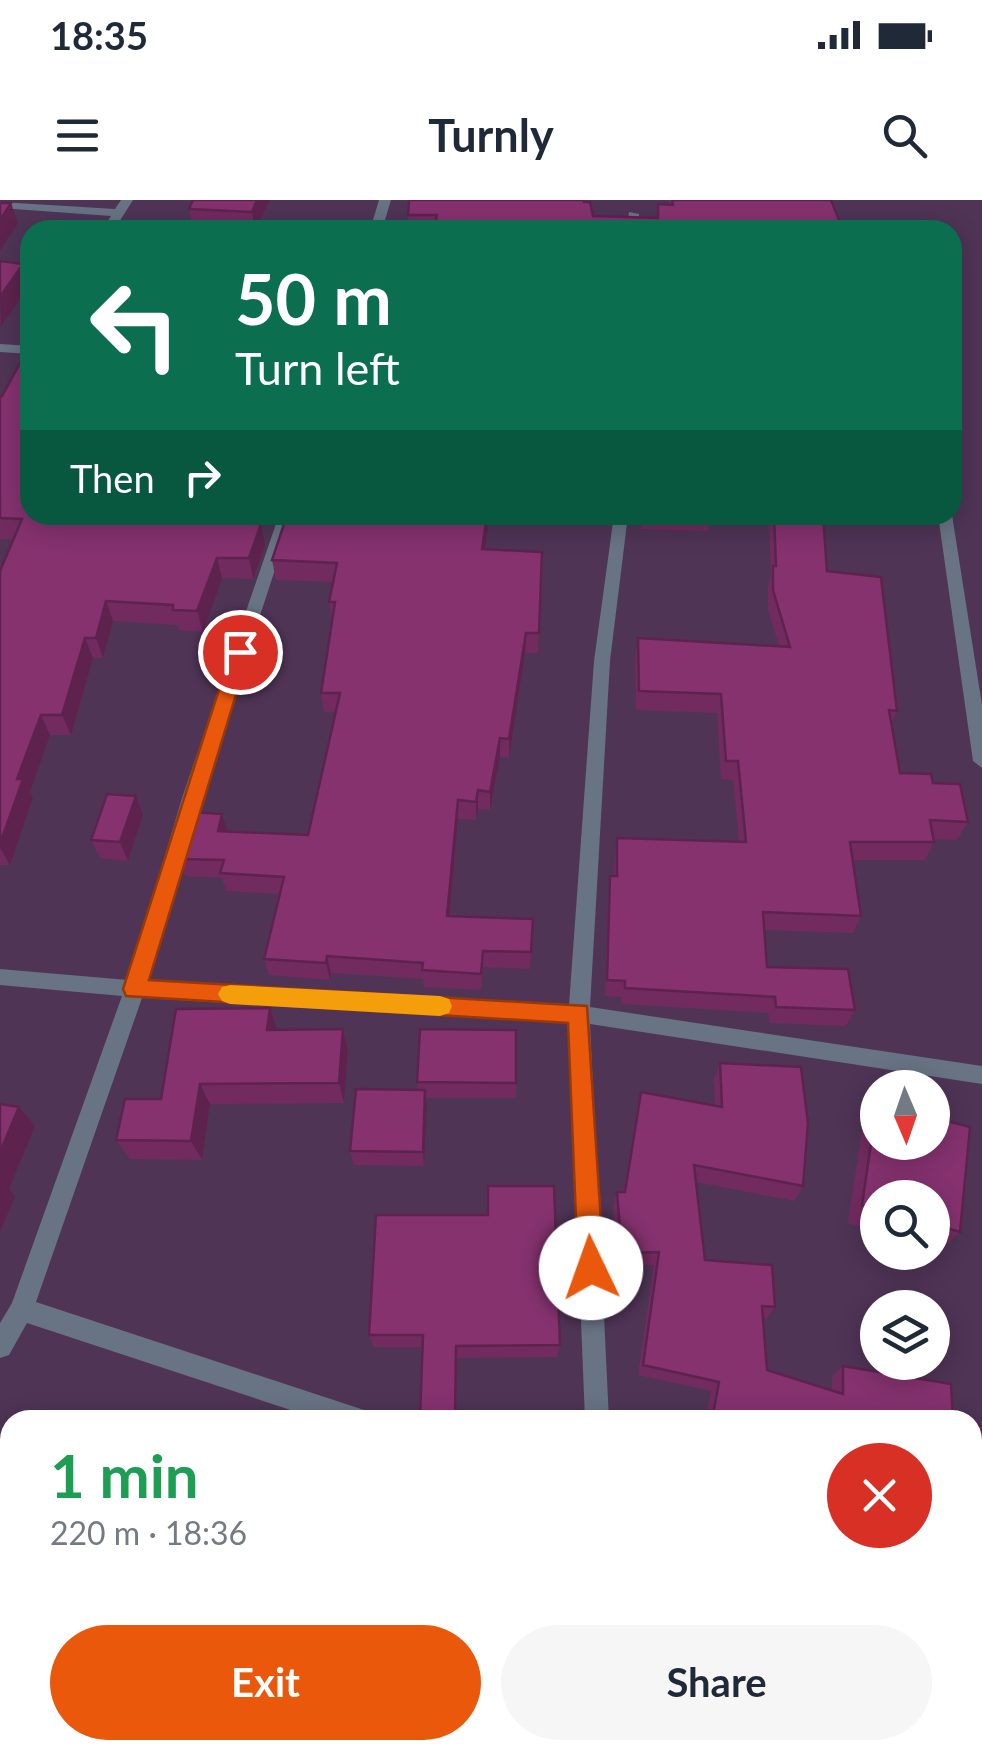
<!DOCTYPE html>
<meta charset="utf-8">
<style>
body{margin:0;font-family:Lato,sans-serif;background:#f6f6f7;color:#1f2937;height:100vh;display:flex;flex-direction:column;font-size:38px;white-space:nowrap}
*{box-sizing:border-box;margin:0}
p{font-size:32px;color:#747a83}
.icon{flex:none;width:55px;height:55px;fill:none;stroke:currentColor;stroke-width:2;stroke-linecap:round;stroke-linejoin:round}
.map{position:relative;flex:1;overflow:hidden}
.side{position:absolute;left:0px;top:1210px;width:982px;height:350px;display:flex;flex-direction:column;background:#fff;border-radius:30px 30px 0 0;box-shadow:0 5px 25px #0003}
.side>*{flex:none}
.top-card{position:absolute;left:20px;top:20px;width:942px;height:305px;border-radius:30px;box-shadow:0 5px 25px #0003;background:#0b6e4f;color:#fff;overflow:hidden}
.needle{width:65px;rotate:178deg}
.buttons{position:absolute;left:860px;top:870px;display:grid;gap:20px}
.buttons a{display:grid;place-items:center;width:90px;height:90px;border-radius:50%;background:#fff;box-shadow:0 5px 25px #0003;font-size:50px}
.pin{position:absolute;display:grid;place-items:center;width:85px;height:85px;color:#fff;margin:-42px;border:5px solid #fff;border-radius:50%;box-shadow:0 2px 10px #0007}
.me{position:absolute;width:110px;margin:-55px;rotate:357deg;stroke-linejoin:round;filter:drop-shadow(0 0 8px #0008)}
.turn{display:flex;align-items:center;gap:35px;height:210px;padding:0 50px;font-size:45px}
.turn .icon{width:130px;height:130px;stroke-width:2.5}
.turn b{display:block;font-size:70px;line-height:85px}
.then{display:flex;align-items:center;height:95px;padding:0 50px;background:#0003;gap:20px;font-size:38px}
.round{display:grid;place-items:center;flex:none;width:105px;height:105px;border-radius:52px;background:#f6f6f7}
.summary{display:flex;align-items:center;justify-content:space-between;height:170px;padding:0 50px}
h1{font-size:60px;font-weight:700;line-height:75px;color:#1e9e55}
.primary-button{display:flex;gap:20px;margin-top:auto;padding:20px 50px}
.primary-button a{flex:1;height:115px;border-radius:60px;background:#ea580c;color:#fff;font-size:40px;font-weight:700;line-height:115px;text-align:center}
.primary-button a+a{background:#f6f6f7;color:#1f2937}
.status{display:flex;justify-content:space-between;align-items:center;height:70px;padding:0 50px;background:#fff;direction:ltr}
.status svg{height:28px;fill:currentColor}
header{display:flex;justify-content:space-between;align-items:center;height:130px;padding:0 50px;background:#fff;font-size:45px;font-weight:700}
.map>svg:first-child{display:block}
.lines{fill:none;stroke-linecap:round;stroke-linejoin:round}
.minor{fill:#687384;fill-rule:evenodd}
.wall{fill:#722b5f}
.shaded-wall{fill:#5d234e}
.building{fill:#85326f;stroke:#5d234e;stroke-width:2.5}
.route{fill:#ea580c;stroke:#983908;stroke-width:2.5}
.slow{fill:#f59e0b}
</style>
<div class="status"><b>18:35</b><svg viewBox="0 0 49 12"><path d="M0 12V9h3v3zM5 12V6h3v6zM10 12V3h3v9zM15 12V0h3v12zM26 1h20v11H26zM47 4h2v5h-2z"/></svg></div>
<header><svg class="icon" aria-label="menu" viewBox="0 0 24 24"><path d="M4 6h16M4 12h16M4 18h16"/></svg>Turnly<svg class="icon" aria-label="search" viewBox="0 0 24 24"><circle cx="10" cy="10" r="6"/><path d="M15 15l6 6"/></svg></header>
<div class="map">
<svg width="982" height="1560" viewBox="0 0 982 1560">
<rect width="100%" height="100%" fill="#4f3456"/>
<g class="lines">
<g class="minor">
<polygon points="121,0 133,0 114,30 102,30 111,16 0,8 0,2 115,9"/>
<polygon points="379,0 391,0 382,30 370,30"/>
<polygon points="629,12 639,14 639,30 627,30"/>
<polygon points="0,144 30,146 30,154 0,152"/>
<polygon points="279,315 293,315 200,598 147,781 569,805 594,461 614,315 628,315 610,461 590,807 982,866 982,884 590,824 609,1220 585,1220 569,822 142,798 36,1102 358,1208 367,1211 370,1220 321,1220 27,1123 9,1155 0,1158 0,1123 12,1103 122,796 0,785 0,769 128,780 182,598"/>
<polygon points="938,315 952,315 982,505 982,568 973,561"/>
<polygon points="972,1387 982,1390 982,1416 972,1414"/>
</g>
</g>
<g class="wall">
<polygon points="193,0 270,0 255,30 193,29 189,9"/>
<polygon points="669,0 831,0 843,30 409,30 408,15 584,2 593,16 656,18 658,4 670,5"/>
<polygon points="0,197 30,315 226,315 224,322 265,345 253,379 222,378 203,432 179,430 177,425 113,421 103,458 93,458 71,535 50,535 30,592 33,598 10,665 0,665 0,371 13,339 0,339"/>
<polygon points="287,315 489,315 485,349 542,352 538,453 525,453 509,558 500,557 490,610 478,609 476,620 458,619 450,716 533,719 530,769 483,767 481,790 424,787 423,779 331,773 330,780 269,775 264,759 280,694 226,691 222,678 185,676 179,659 228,632 308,635 335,512 324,512 321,493 332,421 329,402 333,382 276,380 272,360"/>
<polygon points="641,315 823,315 827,371 897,511 891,523 900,573 933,583 968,622 957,640 934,639 934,642 925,660 853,660 861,716 853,733 764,730 767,767 855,810 846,826 770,823 768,813 622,804 622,797 605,796 608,693 610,676 614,676 615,656 617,638 739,641 733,580 721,579 717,513 636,510 635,458 638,438 779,446 768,410 768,386 771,376 769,322 710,321 708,331 641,329"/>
<polygon points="143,615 128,661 100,658 91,640"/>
<polygon points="343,829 348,851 344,903 210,904 202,960 130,959 116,940 161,899 277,830"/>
<polygon points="720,863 803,986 794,1001 696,982 705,1060 775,1107 766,1119 763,1118 767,1170 832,1190 832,1176 843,1166 956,1220 706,1220 711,1191 638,1175 654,1065 618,1066 613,1007 617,992 624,992 637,909 641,892 715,906 714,880"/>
<polygon points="417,882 516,883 516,898 426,898 424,966 354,965 350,951 418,890"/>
<polygon points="877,902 960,1032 942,1049 932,1047 932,998 878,998 878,1032 848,1023 863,924"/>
<polygon points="376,1015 560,1145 557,1157 457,1158 456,1220 421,1220 422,1147 374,1147 369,1135"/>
<polygon points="972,1224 982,1226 982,1327 972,1325"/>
<polygon points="385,1550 613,1550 665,1560 407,1560"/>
<polygon points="690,1550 742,1550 741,1555 750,1560 687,1560"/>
<polygon points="822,1550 972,1550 982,1560 819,1560"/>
</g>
<g class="shaded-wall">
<polygon points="257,0 270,0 255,30 252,12"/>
<polygon points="11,3 18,23 0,51 0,20"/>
<polygon points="23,64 29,85 1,127 0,97"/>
<polygon points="213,315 226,315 215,342 210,322"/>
<polygon points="487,315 489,315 489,322 482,369 482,349"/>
<polygon points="261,324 265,345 253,379 249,358"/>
<polygon points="217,358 222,378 203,432 197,411"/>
<polygon points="106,401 113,421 103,458 96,438"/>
<polygon points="526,433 525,453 509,558 509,539"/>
<polygon points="85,438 93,458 71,535 62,515"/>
<polygon points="41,515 50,535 30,592 33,598 10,665 0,648 0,644 17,579"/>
<polygon points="500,538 500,557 490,610 490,592"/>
<polygon points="478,590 478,609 476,620 476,602"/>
<polygon points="136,596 143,615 128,661 120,642"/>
<polygon points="458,600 458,619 448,733 447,716"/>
<polygon points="222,614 228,632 218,631"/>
<polygon points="327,756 331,773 330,780 326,763"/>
<polygon points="270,808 277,830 267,830"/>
<polygon points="343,829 348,851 344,903 339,883"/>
<polygon points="200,884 210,904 202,960 191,941"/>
<polygon points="425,890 427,905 424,966 423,952"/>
<polygon points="19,907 35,926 9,989 15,996 0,1032 0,952"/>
<polygon points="456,1146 457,1158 455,1220"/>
<polygon points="10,1304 10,1351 0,1379 0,1332"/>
<polygon points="0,1426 10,1430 10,1435 0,1431"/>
<polygon points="10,1540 10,1550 21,1550 16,1560 1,1560"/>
<polygon points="260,1550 268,1550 286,1560 271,1560 259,1554"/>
</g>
<g class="building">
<polygon points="193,0 257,0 252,12 189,9"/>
<polygon points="409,0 584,0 584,2 590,2 593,16 658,18 658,4 673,5 672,0 831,0 843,30 434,30 437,15 408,15"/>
<polygon points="0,3 11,3 0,20"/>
<polygon points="0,61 23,64 0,97"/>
<polygon points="22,160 30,161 30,315 213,315 210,322 261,324 249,358 217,358 197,411 173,410 173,405 106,401 96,438 85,438 62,515 41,515 17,579 23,579 0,644 0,371 22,319 0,318 0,197 2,196"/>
<polygon points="287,315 487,315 482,349 542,352 539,433 526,433 509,539 500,538 490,592 478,590 476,602 458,600 447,716 533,719 531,752 483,751 481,774 422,770 423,763 327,756 326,763 264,759 284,677 220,673 224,660 179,659 191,612 222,614 218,631 308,635 340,493 321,493 335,402 329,402 337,363 272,360"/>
<polygon points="774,315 823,315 827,371 881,377 897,511 889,510 900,573 931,574 933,583 960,584 968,622 930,620 934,642 850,642 861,716 763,712 767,767 848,769 855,810 776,807 775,797 625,788 625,781 607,780 610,676 617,676 617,638 746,642 738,561 726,561 721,494 639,491 638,438 790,447 773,390 773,366 776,366"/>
<polygon points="107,594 136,596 120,642 91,640"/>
<polygon points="270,808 267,830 343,829 339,883 200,884 191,941 116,940 125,899 161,899 176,809"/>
<polygon points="420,829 516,830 516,883 417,882"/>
<polygon points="720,863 801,867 808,923 803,986 694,965 705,1060 772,1065 775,1107 762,1106 767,1170 843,1194 843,1166 951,1184 953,1219 956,1220 712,1220 719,1182 643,1165 659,1052 622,1053 617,992 625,992 641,892 722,907"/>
<polygon points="356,889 425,890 423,952 350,951"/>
<polygon points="877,902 878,942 932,942 932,917 970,927 960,1032 932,1024 932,998 878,998 878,1009 862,1005"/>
<polygon points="0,904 19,907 0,952"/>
<polygon points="488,986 554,986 560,1145 456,1146 455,1217 420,1218 423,1135 369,1135 376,1015 488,1015"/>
<polygon points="972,1224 982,1226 982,1317 972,1315"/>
<polygon points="0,1292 10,1294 10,1304 0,1332"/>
<polygon points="0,1431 10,1435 10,1540 1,1560"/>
<polygon points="972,1450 982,1455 982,1560 833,1560 837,1550 972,1550"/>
<polygon points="165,1550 260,1550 259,1554 271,1560 160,1560"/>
<polygon points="385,1550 604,1550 656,1560 407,1560"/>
<polygon points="699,1550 742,1550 741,1555 750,1560 696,1560"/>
</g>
<polygon class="route" points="240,446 249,452 149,780 587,806 604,1068 600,1077 591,1081 581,1077 578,1068 568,823 126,796 123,789 231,452"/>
<polygon class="slow" points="230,785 440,796 449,799 452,806 449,813 440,816 230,804 222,801 218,794 222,787"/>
</svg>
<div class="buttons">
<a><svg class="needle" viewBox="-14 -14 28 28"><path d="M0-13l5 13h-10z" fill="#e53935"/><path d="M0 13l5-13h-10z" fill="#747a83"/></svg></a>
<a><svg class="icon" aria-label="search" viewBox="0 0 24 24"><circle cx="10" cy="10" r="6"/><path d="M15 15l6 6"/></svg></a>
<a><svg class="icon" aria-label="layers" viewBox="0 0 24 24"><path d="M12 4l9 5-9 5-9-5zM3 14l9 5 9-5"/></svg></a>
</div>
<div class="pin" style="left:240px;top:452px;background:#d93025"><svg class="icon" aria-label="arrive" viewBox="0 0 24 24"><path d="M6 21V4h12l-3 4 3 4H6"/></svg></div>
<svg class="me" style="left:591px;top:1068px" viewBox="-20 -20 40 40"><circle r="19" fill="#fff"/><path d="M0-13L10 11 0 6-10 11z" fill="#ea580c"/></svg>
<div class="top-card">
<div class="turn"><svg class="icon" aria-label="left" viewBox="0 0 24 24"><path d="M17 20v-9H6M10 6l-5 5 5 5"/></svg><div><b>50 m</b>Turn left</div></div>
<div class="then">Then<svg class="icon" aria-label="right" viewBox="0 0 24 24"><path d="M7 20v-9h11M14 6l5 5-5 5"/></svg></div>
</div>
<section class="side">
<div class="summary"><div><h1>1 min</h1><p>220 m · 18:36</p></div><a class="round" style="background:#d93025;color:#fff"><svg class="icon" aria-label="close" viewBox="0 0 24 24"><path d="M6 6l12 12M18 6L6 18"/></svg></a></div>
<div class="primary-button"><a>Exit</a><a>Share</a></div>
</section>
</div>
